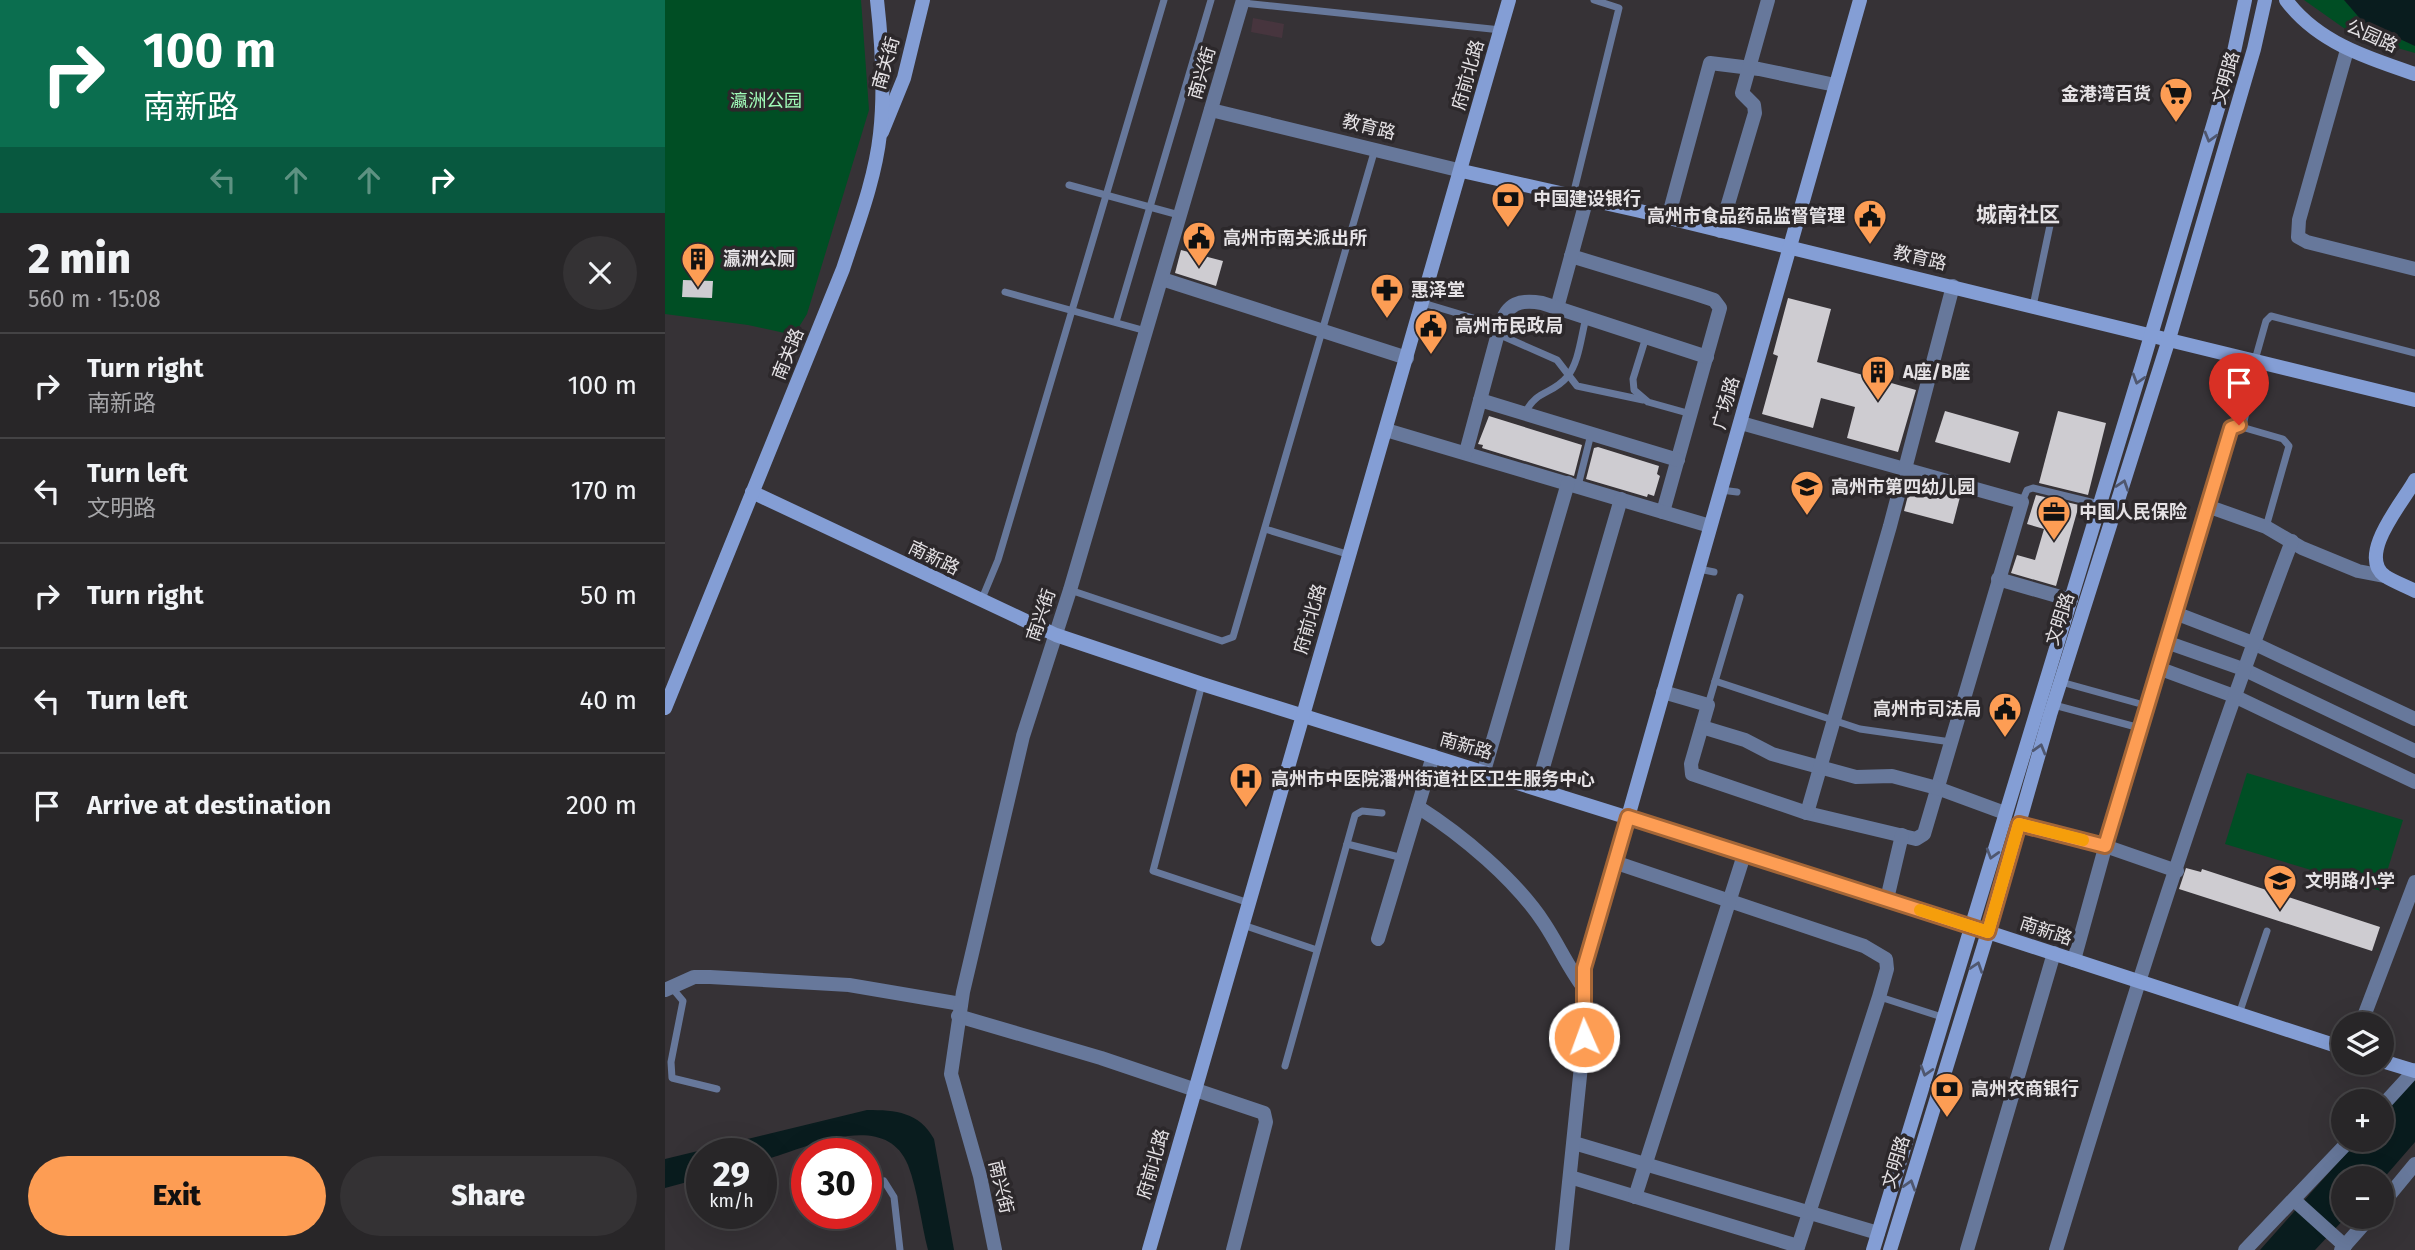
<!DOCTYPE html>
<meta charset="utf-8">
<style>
body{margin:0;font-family:"Fira Sans","Noto Sans SC",sans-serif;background:#343234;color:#f1f3f6;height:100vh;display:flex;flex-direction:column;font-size:26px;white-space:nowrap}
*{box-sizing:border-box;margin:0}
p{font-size:23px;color:#a5a5a8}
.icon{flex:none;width:38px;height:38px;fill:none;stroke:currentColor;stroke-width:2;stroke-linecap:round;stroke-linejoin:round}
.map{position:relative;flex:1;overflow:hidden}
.drawer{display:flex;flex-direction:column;background:#282628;width:665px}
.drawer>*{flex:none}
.hud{background:#0b6e4f;color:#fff;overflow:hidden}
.fabs{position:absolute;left:1666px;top:1012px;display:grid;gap:14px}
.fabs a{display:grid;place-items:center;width:63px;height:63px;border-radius:50%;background:#282628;box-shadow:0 7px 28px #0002,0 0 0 2px #444345;font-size:35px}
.speed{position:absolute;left:21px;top:1138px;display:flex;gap:14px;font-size:35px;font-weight:700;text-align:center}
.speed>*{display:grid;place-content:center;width:91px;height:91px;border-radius:50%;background:#282628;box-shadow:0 7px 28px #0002,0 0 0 2px #444345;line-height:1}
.speed small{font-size:18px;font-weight:400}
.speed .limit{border:10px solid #d22;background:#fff;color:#111}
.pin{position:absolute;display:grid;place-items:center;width:60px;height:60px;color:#fff;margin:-72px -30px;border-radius:50% 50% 50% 0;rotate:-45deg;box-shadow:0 0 7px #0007}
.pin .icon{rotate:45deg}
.me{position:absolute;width:77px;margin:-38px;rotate:358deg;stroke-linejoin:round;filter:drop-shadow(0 0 5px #0008)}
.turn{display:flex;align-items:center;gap:24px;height:147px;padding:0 28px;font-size:32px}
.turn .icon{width:91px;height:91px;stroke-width:2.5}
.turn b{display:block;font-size:49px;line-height:60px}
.lanes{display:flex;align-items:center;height:66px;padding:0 28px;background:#0003;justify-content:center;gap:35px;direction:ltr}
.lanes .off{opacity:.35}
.round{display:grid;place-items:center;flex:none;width:74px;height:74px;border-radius:37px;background:#343234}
.summary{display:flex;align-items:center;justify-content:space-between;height:119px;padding:0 28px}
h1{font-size:42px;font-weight:800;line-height:52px}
.cta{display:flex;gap:14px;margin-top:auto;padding:14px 28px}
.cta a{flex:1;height:80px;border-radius:42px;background:#fd9d54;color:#111;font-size:28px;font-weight:800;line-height:80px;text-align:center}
.cta a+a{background:#343234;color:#f1f3f6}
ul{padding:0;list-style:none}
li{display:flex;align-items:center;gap:21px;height:105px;padding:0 28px;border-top:2px solid #444345}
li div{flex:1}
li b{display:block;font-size:26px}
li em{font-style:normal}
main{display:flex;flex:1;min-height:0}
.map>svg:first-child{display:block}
.industrial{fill:#47353e}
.green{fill:#004e24}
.water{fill:#091c1e}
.building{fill:#ceccd1}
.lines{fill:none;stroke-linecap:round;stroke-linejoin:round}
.lane{stroke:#67789b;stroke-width:7}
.street{stroke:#67789b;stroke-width:14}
.secondary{stroke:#849ed5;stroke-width:14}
.oneway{stroke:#4f576f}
.route-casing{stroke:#a46637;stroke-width:18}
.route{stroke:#fd9d54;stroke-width:12}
.slow{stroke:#f59e0b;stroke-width:12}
.labels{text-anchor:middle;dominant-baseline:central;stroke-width:7;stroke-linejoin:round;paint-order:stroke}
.street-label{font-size:18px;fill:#e5e2e5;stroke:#2c282b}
.poi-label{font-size:18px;font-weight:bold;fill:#e5e2e5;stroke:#2c282b;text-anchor:start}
.park-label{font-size:18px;fill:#a1fcb9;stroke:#2c282b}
.quarter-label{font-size:21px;font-weight:bold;fill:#e5e2e5;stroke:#2c282b}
</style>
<main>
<section class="drawer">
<div class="hud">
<div class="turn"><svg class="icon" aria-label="right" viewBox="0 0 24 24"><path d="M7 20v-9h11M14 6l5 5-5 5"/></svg><div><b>100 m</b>南新路</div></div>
<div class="lanes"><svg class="icon off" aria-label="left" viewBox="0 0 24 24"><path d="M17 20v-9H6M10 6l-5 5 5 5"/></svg><svg class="icon off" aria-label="ahead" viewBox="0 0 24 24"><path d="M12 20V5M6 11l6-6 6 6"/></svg><svg class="icon off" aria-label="ahead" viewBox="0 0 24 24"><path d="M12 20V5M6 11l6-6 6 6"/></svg><svg class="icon" aria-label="right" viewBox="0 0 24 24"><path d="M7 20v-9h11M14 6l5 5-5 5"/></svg></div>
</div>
<div class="summary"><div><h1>2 min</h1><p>560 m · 15:08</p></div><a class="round"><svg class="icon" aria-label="close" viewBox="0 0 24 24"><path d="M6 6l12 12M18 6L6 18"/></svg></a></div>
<ul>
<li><svg class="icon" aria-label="right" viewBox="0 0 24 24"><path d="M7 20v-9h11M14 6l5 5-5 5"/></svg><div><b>Turn right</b><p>南新路</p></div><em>100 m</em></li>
<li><svg class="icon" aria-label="left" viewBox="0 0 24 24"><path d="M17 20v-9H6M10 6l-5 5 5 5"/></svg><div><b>Turn left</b><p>文明路</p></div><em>170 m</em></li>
<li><svg class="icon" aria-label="right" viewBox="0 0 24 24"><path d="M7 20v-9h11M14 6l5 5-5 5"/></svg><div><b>Turn right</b></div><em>50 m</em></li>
<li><svg class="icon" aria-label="left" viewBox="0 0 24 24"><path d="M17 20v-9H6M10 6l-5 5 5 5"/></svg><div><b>Turn left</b></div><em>40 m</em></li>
<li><svg class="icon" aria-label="arrive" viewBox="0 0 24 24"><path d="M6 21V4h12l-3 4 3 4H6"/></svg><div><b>Arrive at destination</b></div><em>200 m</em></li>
</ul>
<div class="cta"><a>Exit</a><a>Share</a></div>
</section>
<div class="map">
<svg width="1750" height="1250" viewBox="0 0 1750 1250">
<rect width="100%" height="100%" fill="#363236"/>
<polygon class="industrial" points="588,18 619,24 617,38 586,32"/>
<g class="green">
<polygon points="0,0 196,0 204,110 142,314 129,335 83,325 0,314"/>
<polygon points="1639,0 1750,0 1750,53 1690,36"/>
<polygon points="1582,773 1738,820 1716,891 1560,844"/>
</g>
<g class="water">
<polygon points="1679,0 1750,0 1750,46 1698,22"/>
<polygon points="1750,1077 1750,1142 1717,1180 1678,1178 1678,1216 1682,1216 1650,1250 1595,1250 1694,1139 1717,1139 1717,1114"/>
<path d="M 202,1110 C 231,1110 254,1112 269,1139 L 289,1250 L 263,1250 C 256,1223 253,1191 243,1165 C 219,1107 138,1150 96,1161 L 96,1153 L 37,1153 L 37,1178 L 0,1188 L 0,1159 Z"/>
</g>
<g class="building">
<polygon points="516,250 558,261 551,286 510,273"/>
<polygon points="18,280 48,281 47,298 17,297"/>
<polygon points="1123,298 1166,309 1152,362 1251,390 1233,452 1182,438 1190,407 1156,398 1148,428 1097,414 1113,356 1108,354"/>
<polygon points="1280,411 1354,432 1345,463 1270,442"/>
<polygon points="1393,411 1441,423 1423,495 1374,483"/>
<polygon points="824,416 917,445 909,476 817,448 818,445 813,444"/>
<polygon points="933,447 994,466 992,474 995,476 989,496 983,494 982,497 921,479 929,448"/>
<polygon points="1246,484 1295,497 1288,524 1239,511"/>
<polygon points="1371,495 1414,505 1391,586 1346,573 1352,555 1370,560 1379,529 1362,524"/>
<polygon points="1521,868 1536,872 1537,869 1715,927 1707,951 1514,889"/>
</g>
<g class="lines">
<g class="lane">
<polyline points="578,3 836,30"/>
<polyline points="404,185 514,215"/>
<polyline points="908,195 954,8 929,0"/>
<polyline points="340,292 481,331"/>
<polyline points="758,303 835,326"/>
<polyline points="1368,306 1387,216"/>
<polyline points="451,322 546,0"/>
<polyline points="833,334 892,360 912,386 978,400"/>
<polyline points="981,337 968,379 969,390 983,402 1026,414"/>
<polyline points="1590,360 1601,321 1606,316 1750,353"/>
<path d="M 860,413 C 872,389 887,395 902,377 C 914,363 916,336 921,318"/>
<polyline points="1573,426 1618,439 1624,446 1601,527"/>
<polyline points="913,486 926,434"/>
<polyline points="1056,490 1072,492"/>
<polyline points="1357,502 1362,490 1368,488 1434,504"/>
<polyline points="600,529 685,555"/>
<polyline points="1034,569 1049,572"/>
<polyline points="405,590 557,641 568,637 710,149"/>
<polyline points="316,601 333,560 499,0"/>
<polyline points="1050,681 1195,729 1286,742"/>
<polyline points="1396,682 1472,703"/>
<polyline points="537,684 488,871 584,903"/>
<polyline points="1043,705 1075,597"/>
<polyline points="1389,705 1475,728"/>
<polyline points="682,844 738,858"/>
<polyline points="578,925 652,950"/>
<polyline points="8,989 18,1001 6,1062 7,1078 52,1089"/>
<polyline points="1215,997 1277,1017"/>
<polyline points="1574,1014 1602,931"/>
<polyline points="620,1066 690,815 697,811 717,813"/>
<polyline points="219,1181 229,1197 235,1250"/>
</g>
<g class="street">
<polyline points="1682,50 1634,220 1633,237 1642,242 1750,269"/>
<polyline points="546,110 797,171"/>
<polyline points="1003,218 1045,63 1094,69 1170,85"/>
<polyline points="1055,231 1090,113 1089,105 1077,93 1103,0"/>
<polyline points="906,256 1031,294 1049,300 1055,308 998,512"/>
<polyline points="497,279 742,358"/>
<polyline points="892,308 922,198"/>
<polyline points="815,400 1013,460"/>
<polyline points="721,430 1045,526"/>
<path d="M 801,452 L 835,326 C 842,303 855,299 877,303 L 1042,357"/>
<polyline points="1542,506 1601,527 1637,548 1693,571 1719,576"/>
<polyline points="1333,579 1406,600"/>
<polyline points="1510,613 1588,643 1750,719"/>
<polyline points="1501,642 1578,669 1750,751"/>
<polyline points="1493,668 1569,696 1750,782"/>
<polyline points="998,692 1043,705 1026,764 1027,774 1142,813 1251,839 1259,834 1357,502 1076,423"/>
<polyline points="1037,727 1080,740 1107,754 1191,777 1227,776 1272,788 1340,813"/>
<polyline points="819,771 903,483"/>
<polyline points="872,788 956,499"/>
<path d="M 753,807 C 797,835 850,879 879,923 C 893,944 903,967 918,987"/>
<polyline points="1142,813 1225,526 1288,286"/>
<polyline points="1354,824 1440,846 1512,871"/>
<polyline points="949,862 1199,946 1221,959 1222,969 1214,997 1132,1250"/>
<polyline points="1222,899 1237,835"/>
<polyline points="713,939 768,756"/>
<polyline points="1409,960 1459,779 1566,428 1575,423 1590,360"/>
<polyline points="0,990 29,977 45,977 184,985 296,1004"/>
<polyline points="293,1016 436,1058 599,1113 601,1122 568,1250"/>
<polyline points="1696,1024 1750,882"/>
<polyline points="1717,1106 1750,1070"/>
<polyline points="909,1143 1213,1233"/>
<polyline points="905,1177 1133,1246"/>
<polyline points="970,1197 1079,855"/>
<polyline points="1629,1200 1680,1246"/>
<polyline points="1717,1204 1750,1164"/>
<polyline points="330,1250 315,1176 286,1074 298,992 358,736 405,590 578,0"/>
<polyline points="897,1250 919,1037 920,968 963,817"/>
<polyline points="1302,1250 1389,953"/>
<path d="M 1391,1250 C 1463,1012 1538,773 1627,541"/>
<polyline points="1580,1250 1686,1139"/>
<polyline points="1676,1250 1706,1216"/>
</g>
<g class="secondary">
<path d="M 1621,0 C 1652,42 1702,58 1750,74"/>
<polyline points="217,132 239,78 258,0"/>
<polyline points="797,171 975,211 1750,400"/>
<path d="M 1750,480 C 1739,501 1691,555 1720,576 C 1729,582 1741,586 1750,591"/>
<polyline points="87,492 391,635 537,684 1222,899 1678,1048"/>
<path d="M 0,708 L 178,269 C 192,226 210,180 215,134 C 220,90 217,44 212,0"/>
<polyline points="963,817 1195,0"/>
<polyline points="1717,1061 1750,1071"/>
<polyline points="484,1250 844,0"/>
<polyline points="1208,1250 1479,359 1567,61 1580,0"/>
<polyline points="1225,1250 1323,932 1385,715 1504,339 1589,49 1600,0"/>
</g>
</g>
<defs><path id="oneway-chevron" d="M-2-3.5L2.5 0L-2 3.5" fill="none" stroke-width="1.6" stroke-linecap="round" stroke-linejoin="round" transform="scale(1.75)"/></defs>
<g class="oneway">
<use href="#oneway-chevron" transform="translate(1545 137) rotate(106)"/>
<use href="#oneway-chevron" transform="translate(1473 379) rotate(107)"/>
<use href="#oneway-chevron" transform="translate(1458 485) rotate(-72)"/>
<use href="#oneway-chevron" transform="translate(1375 749) rotate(-74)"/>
<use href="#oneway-chevron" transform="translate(1327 854) rotate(107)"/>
<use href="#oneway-chevron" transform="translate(1312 967) rotate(-72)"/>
<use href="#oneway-chevron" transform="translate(1261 1071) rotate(107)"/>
<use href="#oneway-chevron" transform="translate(1245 1185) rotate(-73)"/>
</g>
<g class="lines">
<defs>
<polyline id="route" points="919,1037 919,968 963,817 1323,932 1354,824 1440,846 1566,428 1574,425"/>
</defs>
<use href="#route" class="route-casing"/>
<use href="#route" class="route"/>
<polyline class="slow" points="1255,910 1323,932 1354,824 1418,840"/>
</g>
<defs>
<symbol id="supermarket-pin" viewBox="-11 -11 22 30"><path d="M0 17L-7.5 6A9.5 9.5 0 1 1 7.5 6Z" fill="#fd9d54" stroke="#2c282b"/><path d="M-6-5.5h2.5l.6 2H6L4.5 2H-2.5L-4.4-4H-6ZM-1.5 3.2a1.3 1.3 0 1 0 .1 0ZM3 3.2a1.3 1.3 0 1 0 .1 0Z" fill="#111"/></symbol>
<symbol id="bank-pin" viewBox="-11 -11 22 30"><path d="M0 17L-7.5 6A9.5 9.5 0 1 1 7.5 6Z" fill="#fd9d54" stroke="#2c282b"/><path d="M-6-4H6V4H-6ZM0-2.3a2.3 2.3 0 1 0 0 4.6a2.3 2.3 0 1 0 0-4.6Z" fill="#111"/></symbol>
<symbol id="civic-pin" viewBox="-11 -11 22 30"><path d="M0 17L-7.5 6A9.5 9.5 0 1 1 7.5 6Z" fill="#fd9d54" stroke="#2c282b"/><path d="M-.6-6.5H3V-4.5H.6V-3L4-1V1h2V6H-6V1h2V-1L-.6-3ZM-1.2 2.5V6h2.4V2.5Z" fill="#111"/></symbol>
<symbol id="building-pin" viewBox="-11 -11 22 30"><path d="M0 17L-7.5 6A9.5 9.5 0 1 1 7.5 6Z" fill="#fd9d54" stroke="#2c282b"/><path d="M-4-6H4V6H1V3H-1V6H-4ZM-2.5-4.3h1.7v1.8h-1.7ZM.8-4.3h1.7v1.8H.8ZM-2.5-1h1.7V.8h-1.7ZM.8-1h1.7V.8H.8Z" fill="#111"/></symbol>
<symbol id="pharmacy-pin" viewBox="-11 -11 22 30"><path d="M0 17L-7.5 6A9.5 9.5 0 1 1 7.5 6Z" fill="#fd9d54" stroke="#2c282b"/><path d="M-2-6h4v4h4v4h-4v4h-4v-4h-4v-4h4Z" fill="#111"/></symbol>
<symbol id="school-pin" viewBox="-11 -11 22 30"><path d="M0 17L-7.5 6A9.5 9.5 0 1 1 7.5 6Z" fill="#fd9d54" stroke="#2c282b"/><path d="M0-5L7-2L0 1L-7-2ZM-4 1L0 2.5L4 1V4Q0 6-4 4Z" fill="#111"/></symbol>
<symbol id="office-pin" viewBox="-11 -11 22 30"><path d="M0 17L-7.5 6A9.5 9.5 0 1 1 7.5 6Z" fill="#fd9d54" stroke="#2c282b"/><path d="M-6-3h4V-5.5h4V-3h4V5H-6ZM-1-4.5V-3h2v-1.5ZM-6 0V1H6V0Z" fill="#111"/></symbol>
<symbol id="hospital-pin" viewBox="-11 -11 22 30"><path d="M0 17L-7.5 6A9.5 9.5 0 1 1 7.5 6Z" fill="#fd9d54" stroke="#2c282b"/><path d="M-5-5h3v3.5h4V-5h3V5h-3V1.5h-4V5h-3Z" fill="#111"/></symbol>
</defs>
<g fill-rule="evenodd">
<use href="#supermarket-pin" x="1492" y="75" width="38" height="52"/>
<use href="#bank-pin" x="824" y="180" width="38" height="52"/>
<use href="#civic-pin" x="1186" y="197" width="38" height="52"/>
<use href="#civic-pin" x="515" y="219" width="38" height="52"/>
<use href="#building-pin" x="14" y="240" width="38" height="52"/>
<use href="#pharmacy-pin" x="703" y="271" width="38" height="52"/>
<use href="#civic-pin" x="747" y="307" width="38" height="52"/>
<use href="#building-pin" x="1194" y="353" width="38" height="52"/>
<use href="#school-pin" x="1123" y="468" width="38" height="52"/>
<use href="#office-pin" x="1370" y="493" width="38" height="52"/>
<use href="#civic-pin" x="1321" y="690" width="38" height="52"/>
<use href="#hospital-pin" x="562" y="760" width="38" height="52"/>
<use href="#school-pin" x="1596" y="862" width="38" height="52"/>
<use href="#bank-pin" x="1263" y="1070" width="38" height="52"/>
</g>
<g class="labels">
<g class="street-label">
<text transform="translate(1707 36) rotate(24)">公园路</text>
<text transform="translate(221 63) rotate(-74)">南关街</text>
<text transform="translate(537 73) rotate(-74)">南兴街</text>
<text transform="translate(803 75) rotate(-74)">府前北路</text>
<text transform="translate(1561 78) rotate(-74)">文明路</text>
<text transform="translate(704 127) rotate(14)">教育路</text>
<text transform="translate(1255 258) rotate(13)">教育路</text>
<text transform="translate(123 354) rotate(-68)">南关路</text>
<text transform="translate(1061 403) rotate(-74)">广场路</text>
<text transform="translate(269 558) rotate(26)">南新路</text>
<text transform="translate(376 615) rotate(-71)">南兴街</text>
<text transform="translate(645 619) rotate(-74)">府前北路</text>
<text transform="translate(1395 619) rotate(-72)">文明路</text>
<text transform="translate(801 746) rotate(16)">南新路</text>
<text transform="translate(1381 931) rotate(18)">南新路</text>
<text transform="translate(1231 1162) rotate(-73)">文明路</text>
<text transform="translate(488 1164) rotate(-74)">府前北路</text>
<text transform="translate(336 1187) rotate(77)">南兴街</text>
</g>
<g class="poi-label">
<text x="1486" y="94" text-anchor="end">金港湾百货</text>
<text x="868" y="199">中国建设银行</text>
<text x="1180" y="216" text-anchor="end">高州市食品药品监督管理</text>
<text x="558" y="238">高州市南关派出所</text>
<text x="58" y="259">瀛洲公厕</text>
<text x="746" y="290">惠泽堂</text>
<text x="790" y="326">高州市民政局</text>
<text x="1238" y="372">A座/B座</text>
<text x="1166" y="487">高州市第四幼儿园</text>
<text x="1414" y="512">中国人民保险</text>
<text x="1316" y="709" text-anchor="end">高州市司法局</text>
<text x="606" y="779">高州市中医院潘州街道社区卫生服务中心</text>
<text x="1640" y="881">文明路小学</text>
<text x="1306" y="1089">高州农商银行</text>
</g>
<g class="park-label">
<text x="101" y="101">瀛洲公园</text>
</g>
<g class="quarter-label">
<text x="1353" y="215">城南社区</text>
</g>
</g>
</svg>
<div class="fabs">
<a><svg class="icon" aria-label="layers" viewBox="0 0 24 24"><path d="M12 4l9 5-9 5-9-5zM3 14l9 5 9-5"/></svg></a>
<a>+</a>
<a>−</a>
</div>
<div class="speed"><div>29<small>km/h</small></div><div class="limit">30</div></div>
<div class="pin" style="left:1574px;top:425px;background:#d93025"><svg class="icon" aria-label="arrive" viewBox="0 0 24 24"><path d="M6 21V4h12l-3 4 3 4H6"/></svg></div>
<svg class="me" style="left:919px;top:1037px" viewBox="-20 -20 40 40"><circle r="17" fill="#fd9d54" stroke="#fff" stroke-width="3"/><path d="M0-11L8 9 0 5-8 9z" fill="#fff"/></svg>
</div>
</main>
